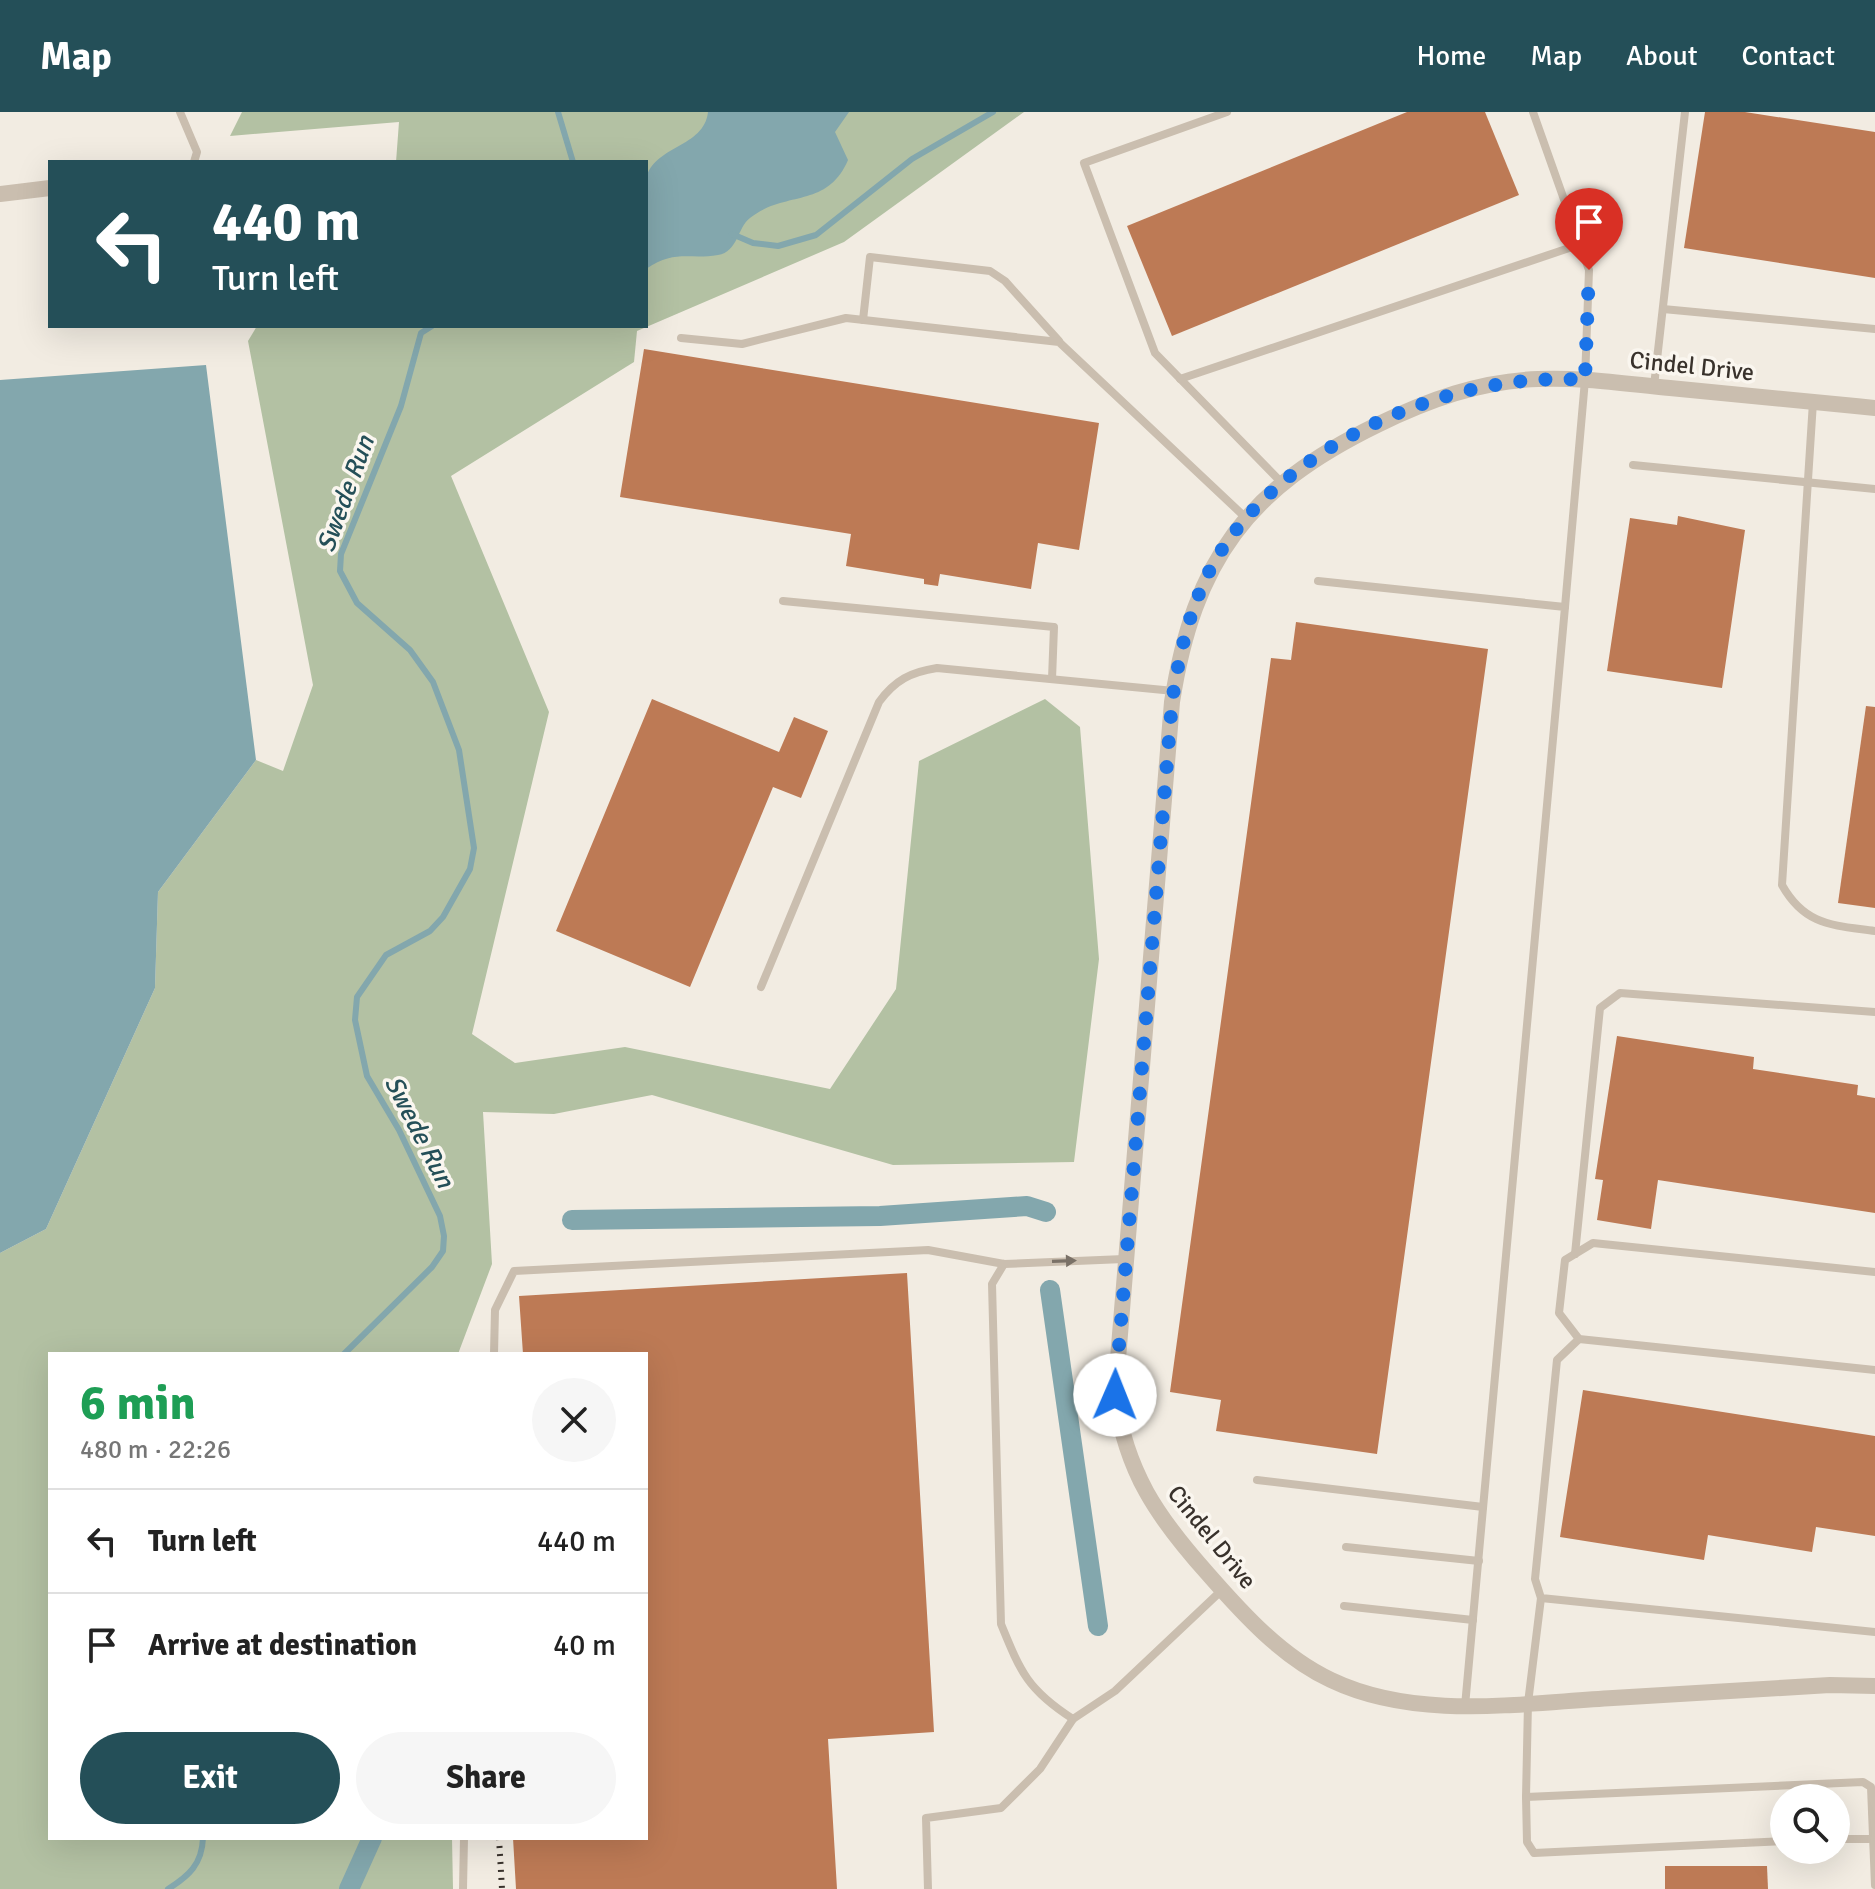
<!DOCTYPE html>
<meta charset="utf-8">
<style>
body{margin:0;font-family:Signika,sans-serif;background:#f6f6f6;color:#222;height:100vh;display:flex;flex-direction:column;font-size:30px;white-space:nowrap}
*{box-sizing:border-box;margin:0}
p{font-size:26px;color:#767676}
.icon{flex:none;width:44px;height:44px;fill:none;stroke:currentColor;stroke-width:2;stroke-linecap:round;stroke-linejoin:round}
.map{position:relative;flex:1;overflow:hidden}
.sheet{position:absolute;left:48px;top:1240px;width:600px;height:488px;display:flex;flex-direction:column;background:#fff;border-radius:0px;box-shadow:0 8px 32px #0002}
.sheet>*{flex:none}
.top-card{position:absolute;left:48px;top:48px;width:600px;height:168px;border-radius:0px;box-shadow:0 8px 32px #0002;background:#244f58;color:#fff;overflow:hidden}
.buttons{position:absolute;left:1770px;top:1672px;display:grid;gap:16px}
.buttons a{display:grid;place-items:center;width:80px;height:80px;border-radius:50%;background:#fff;box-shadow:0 8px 32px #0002;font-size:40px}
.pin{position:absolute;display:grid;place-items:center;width:68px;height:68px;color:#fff;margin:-82px -34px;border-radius:50% 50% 50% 0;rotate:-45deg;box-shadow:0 0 8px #0007}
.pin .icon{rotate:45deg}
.me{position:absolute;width:88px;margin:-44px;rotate:1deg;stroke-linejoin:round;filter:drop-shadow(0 0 6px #0008)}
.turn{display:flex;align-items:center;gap:28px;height:168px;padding:0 32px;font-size:36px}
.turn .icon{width:104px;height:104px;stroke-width:2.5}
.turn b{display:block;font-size:56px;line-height:68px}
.round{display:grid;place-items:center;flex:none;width:84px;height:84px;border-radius:42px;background:#f6f6f6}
.overview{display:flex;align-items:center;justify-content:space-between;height:136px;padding:0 32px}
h1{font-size:48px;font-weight:800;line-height:60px;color:#1e9e55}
.action{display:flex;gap:16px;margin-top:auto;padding:16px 32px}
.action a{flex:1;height:92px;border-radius:48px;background:#244f58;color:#fff;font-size:32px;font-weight:800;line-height:92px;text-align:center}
.action a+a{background:#f6f6f6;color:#222}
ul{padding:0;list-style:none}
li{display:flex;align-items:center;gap:24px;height:104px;padding:0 32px;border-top:2px solid #e0e0e0}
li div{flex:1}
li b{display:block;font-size:30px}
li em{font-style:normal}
header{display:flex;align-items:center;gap:48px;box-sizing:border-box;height:112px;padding:0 40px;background:#244f58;color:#fff}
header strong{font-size:38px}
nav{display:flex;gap:44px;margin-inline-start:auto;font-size:28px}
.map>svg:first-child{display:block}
.green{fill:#b3c1a3}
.water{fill:#83a7ad}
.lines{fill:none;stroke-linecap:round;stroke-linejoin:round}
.stream{stroke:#83a7ad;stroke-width:6}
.canal{stroke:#83a7ad;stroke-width:20}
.building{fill:#bd7a55}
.service{stroke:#cabeaf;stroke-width:8}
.minor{stroke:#cabeaf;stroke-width:16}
.rail{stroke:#39322c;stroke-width:6;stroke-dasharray:2 6;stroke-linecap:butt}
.oneway{fill:#7a7167}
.route{stroke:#1a73e8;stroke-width:14;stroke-dasharray:0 25.2}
.labels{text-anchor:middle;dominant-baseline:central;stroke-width:7;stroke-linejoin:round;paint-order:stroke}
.street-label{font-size:24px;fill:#39322c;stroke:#faf6ef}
.water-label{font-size:26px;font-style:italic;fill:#244f58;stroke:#faf6ef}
</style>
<header>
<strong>Map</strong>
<nav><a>Home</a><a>Map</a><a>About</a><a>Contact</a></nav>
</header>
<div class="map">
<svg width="1875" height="1777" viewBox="0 0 1875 1777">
<rect width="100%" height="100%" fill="#f2ece2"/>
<polygon class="green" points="242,0 1024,0 844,130 637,219 634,250 451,364 549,600 472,922 515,951 625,935 830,977 896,877 919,649 1045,587 1080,615 1099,847 1074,1050 893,1053 652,983 554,1002 483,1000 492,1152 458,1242 50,1242 50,1726 452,1726 453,1777 0,1777 0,1141 46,1117 155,876 158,780 256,648 283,659 313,573 248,229 257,214 646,214 646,50 396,50 399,10 230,24"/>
<g class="water">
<path d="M 708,0 L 849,0 L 835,20 L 848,48 C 827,97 785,78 750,106 C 737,116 738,140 718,143 C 689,148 675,137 646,157 C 646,131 641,92 646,67 C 654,33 704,36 708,0 Z"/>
<polygon points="206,253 256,648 158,780 155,876 46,1117 0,1141 0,268"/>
</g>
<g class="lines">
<g class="stream">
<polyline points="558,0 573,50"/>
<polyline points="732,122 753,131 778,134 816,123 912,47 993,0"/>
<polyline points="344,1242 432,1155 443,1139 444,1124 440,1104 399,1018 367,964 355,908 357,885 386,843 430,819 443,805 470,757 474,736 459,638 433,570 410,538 357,491 340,459 341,442 401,294 421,221 432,214"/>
<path d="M 168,1777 C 189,1764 202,1752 203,1726"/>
</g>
<g class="canal">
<polyline points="572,1108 880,1104 1027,1094 1046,1100"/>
<polyline points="1050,1178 1098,1514"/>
<polyline points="349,1777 372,1726"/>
</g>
</g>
<g class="building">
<polygon points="1407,0 1485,0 1519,83 1172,224 1127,114"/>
<polygon points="1705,0 1745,0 1875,20 1875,166 1684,136"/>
<polygon points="644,237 1099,311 1079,438 1038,431 1031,477 940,462 938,474 924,472 924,467 846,454 851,422 620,385"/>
<polygon points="1678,404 1745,418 1722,576 1607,559 1630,406 1677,413"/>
<polygon points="1296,510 1488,537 1377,1342 1216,1319 1221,1288 1170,1280 1271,546 1291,548"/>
<polygon points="652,587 779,640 794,605 828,619 801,686 773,675 690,875 556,819"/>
<polygon points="1866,594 1875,595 1875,796 1838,791"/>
<polygon points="1617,924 1754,945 1753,957 1858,973 1857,983 1875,986 1875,1101 1658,1068 1651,1117 1597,1108 1603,1068 1595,1067"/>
<polygon points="907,1161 934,1620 828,1627 837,1777 516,1777 513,1726 646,1726 646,1242 523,1242 519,1184"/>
<polygon points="1583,1278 1875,1324 1875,1424 1816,1415 1812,1440 1708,1423 1704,1448 1560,1425"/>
<polygon points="1665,1754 1767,1754 1768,1777 1665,1777"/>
</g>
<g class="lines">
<g class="service">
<polyline points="180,0 197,40 194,50"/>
<polyline points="1227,0 1084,51 1155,241 1282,371"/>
<polyline points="1533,0 1589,158 1585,268 1565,495"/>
<polyline points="1663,197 1875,217"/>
<polyline points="863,208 870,145 990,159 1005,169 1059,229"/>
<polyline points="681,226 742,232 846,206 1059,230 1246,406"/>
<polyline points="1180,267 1581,132"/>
<polyline points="1654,274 1685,0"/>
<path d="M 1813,290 L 1782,773 C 1805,814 1833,813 1875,819"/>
<polyline points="1633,353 1875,377"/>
<polyline points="1318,469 1565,495 1465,1594"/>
<polyline points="783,489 1054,515 1052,567"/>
<path d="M 761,875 L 879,590 C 895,568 911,560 937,556 L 1174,579"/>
<polyline points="1575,1142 1600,896 1620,881 1875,900"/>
<path d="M 1004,1152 L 992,1172 L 1001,1512 C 1021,1561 1028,1578 1073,1607"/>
<polyline points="1875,1160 1593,1131 1565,1148 1559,1201 1579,1227 1875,1258"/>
<polyline points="1579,1227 1557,1248 1535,1467 1541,1486 1875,1520"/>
<polyline points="494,1242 495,1198 514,1159 928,1138 1004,1152 1124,1147"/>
<polyline points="1257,1368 1483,1395"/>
<polyline points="1346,1435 1479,1449"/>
<polyline points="1541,1486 1528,1591 1526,1685 1863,1670 1871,1675 1875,1773"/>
<polyline points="1344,1494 1473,1508"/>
<polyline points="1526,1685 1527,1730 1534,1741 1784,1729"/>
<polyline points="1836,1727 1872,1727"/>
<polyline points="463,1777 464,1726"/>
<polyline points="928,1777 926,1706 1001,1696 1040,1657 1073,1607 1115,1579 1222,1478"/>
</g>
<g class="minor">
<polyline points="0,82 50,76"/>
<path d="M 1875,296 C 1807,289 1739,283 1670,276 C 1627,272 1582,265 1538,267 C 1480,269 1428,288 1377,313 C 1248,376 1194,448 1172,590 L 1115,1283 C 1126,1360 1157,1405 1208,1462 C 1243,1502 1282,1545 1331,1568 C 1417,1609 1521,1591 1613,1586 C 1685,1582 1758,1577 1830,1573 L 1875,1574"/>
</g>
<polyline class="rail" points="499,1726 502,1777"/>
</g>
<defs><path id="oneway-solid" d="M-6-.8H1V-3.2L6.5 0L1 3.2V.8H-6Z" transform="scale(2)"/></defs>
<use class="oneway" href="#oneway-solid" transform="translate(1064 1149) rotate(-2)"/>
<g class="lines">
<path class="route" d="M 1115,1283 L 1172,590 C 1179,543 1189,498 1211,456 C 1277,334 1451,258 1585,268 L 1589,158"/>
</g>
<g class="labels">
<g class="street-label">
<text transform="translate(1692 254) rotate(6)">Cindel Drive</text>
<text transform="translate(1212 1425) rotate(51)">Cindel Drive</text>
</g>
<g class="water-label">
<text transform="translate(346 382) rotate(-70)">Swede Run</text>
<text transform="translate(419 1020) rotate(63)">Swede Run</text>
</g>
</g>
</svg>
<div class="buttons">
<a><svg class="icon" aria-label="search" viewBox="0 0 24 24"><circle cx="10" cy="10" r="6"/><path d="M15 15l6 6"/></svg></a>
</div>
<div class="pin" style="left:1589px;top:158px;background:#d93025"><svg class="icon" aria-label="arrive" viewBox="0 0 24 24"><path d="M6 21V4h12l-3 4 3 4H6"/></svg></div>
<svg class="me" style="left:1115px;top:1283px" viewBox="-20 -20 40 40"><circle r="19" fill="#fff"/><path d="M0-13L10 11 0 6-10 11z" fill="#1a73e8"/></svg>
<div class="top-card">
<div class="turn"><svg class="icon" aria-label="left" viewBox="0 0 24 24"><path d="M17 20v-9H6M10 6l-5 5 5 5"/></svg><div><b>440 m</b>Turn left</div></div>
</div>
<section class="sheet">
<div class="overview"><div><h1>6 min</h1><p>480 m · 22:26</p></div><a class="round"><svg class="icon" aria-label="close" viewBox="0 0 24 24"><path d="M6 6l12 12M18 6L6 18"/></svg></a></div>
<ul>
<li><svg class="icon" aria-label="left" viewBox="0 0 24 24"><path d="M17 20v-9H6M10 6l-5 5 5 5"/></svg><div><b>Turn left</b></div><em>440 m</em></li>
<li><svg class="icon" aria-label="arrive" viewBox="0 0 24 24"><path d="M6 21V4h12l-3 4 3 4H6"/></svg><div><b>Arrive at destination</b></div><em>40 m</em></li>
</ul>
<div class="action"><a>Exit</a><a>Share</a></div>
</section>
</div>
